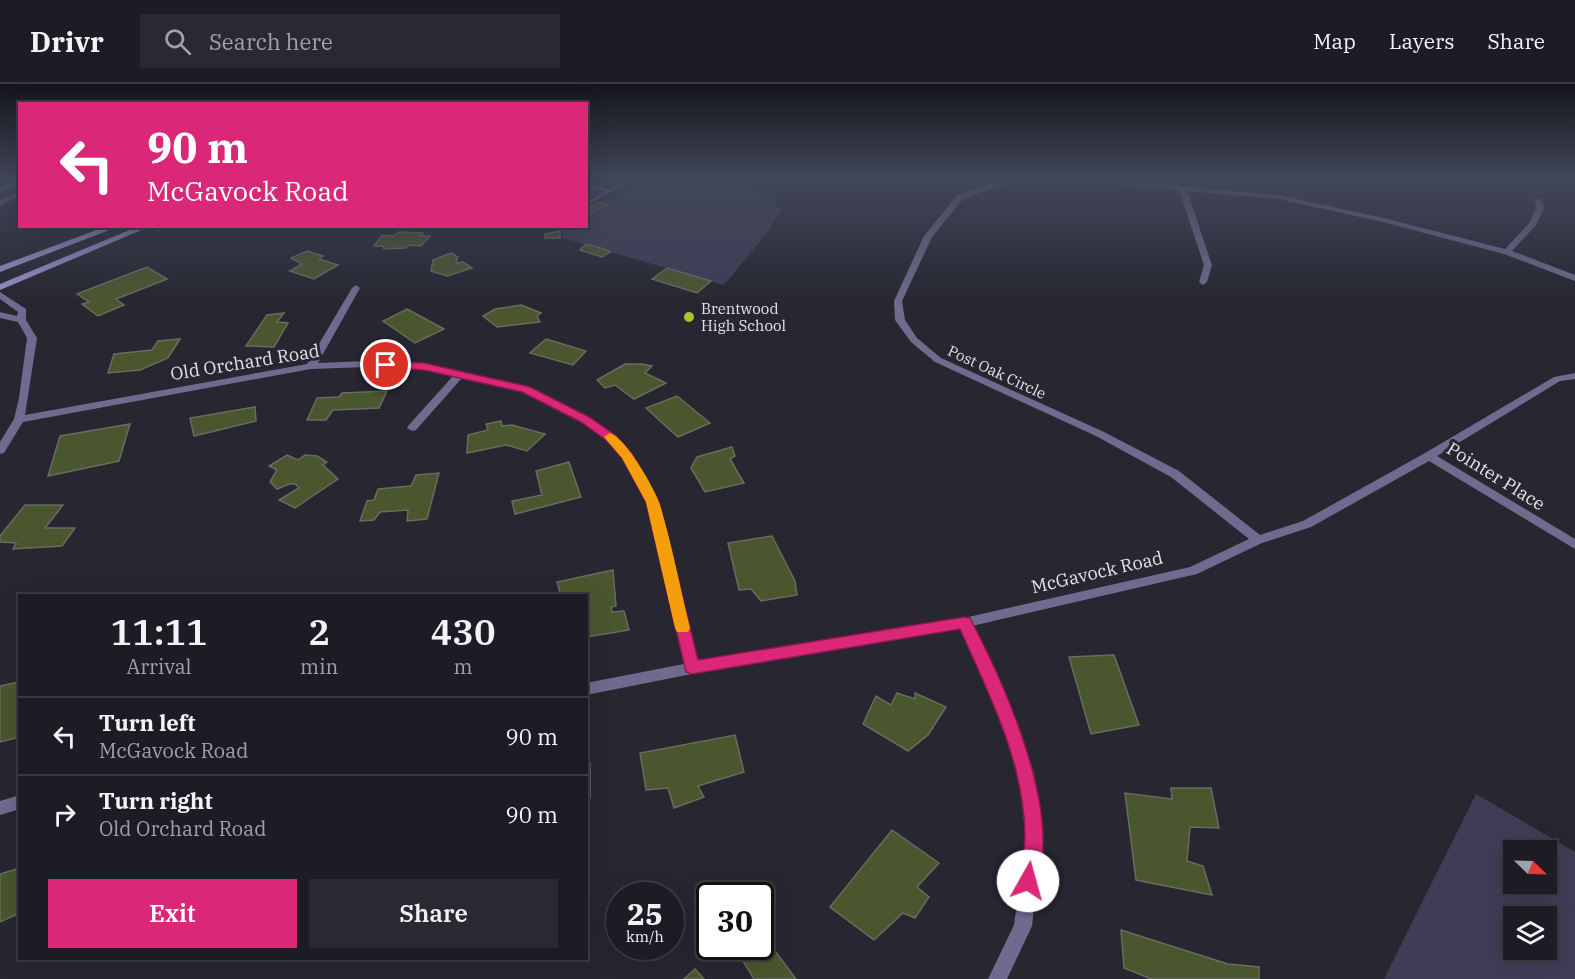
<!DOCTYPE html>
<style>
body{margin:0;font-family:"IBM Plex Serif",serif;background:#2a2932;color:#f1f3f6;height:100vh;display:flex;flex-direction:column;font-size:22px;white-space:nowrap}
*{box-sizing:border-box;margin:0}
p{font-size:20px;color:#a0a1a7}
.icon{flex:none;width:33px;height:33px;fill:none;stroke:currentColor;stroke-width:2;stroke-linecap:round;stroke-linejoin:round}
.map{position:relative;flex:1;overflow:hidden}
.panel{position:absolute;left:18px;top:510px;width:570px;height:366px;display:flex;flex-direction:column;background:#1d1c25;border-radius:0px;box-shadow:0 6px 24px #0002,0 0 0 2px #3b3a42}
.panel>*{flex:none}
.banner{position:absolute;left:18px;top:18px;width:570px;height:126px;border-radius:0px;box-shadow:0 6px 24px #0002,0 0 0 2px #3b3a42;background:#db2777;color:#fff;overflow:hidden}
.needle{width:39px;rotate:113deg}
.tools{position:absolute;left:1503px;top:756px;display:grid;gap:12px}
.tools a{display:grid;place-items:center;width:54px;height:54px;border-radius:0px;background:#1d1c25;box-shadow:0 6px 24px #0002,0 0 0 2px #3b3a42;font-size:30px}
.speed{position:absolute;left:606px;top:798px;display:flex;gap:12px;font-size:30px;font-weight:700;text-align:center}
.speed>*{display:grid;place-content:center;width:78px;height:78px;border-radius:50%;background:#1d1c25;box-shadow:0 6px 24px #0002,0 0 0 2px #3b3a42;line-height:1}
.speed small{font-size:15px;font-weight:400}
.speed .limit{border:3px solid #111;border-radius:9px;background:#fff;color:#111}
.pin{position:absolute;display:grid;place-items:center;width:51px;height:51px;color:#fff;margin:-26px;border:3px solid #fff;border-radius:50%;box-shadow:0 2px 6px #0007}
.me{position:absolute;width:66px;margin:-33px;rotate:7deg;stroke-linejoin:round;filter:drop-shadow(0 0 4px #0008)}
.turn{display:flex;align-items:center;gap:21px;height:126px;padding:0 30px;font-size:27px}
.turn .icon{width:78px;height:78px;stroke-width:2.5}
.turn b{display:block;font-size:42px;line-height:51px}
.eta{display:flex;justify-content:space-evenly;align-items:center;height:102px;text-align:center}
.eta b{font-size:36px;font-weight:600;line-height:42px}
.primary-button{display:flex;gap:12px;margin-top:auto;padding:12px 30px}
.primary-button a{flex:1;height:69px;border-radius:0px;background:#db2777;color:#fff;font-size:24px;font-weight:600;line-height:69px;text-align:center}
.primary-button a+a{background:#2a2932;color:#f1f3f6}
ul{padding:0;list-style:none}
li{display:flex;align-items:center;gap:18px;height:78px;padding:0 30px;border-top:2px solid #3b3a42}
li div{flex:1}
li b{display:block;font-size:22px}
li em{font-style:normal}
header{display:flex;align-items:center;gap:36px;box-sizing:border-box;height:84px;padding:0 30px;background:#1d1c25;border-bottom:2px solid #3b3a42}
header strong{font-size:28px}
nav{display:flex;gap:33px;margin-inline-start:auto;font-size:21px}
.search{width:420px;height:54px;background:#2a2932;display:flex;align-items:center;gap:15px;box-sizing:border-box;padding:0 21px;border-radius:0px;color:#a0a1a7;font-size:22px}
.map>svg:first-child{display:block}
.green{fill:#3f3c56;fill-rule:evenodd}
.building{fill:#4a572e;stroke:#686c60;stroke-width:1.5}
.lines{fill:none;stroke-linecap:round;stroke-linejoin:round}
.path{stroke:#878690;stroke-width:2;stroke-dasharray:3 3;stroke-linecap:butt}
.service{fill:#6f6b8e;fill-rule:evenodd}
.minor{fill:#6f6b8e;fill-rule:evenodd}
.secondary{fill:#9990ca;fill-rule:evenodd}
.route{fill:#db2777;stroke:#8e194d;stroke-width:1.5}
.slow{fill:#f59e0b}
.poi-dot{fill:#a3c927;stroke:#272631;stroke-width:2}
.labels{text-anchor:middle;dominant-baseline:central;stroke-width:6;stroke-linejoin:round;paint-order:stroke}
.far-poi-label{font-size:15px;fill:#e4e3eb;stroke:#272631;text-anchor:start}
.far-street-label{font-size:15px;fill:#e4e3eb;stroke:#272631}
.street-label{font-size:18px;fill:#e4e3eb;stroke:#272631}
</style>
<header>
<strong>Drivr</strong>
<div class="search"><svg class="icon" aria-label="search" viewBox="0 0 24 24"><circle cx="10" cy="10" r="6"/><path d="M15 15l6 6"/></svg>Search here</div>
<nav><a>Map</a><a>Layers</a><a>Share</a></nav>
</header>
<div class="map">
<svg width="1575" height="895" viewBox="0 0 1575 895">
<rect width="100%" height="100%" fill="#272631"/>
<g class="green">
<path d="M 645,94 C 667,94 693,91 715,94 C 734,96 771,110 781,126 L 766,150 L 724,201 L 563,154 L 562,146 L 569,143 L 586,142 L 587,132 Z"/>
<path d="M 1476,710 L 1575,768 L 1575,895 L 1384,895 ZM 1514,766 L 1546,766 L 1546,800 L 1514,800 ZM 1514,832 L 1546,832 L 1546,866 L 1514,866 Z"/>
</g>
<g class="building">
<polygon points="599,118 607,120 586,133 586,125"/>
<polygon points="560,147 560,154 545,154 545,150"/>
<polygon points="399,148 423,149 420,152 430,152 421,162 410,161 405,164 384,165 383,162 374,162 382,151 393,152"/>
<polygon points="586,160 607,166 610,168 602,173 580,166"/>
<polygon points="307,167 323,172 319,175 338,181 314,195 290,187 302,180 291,174"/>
<polygon points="451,169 458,173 456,179 463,178 472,184 447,192 431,187 433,176"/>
<polygon points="147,183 167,195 116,215 124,221 98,232 82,220 89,218 77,210"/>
<polygon points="667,184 711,197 697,209 652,195"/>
<polygon points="521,221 541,229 537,232 540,238 497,243 483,232 495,225"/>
<polygon points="407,225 444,245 415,259 383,237"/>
<polygon points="284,229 277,238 288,239 274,263 246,262 267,231"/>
<polygon points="180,255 168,274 140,286 108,289 114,270 152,266 158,257"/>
<polygon points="546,255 586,267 573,281 530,269"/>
<polygon points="625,280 642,280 652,282 645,289 666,299 634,315 615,301 605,304 597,296"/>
<polygon points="387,307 379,324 333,326 326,336 307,336 317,314 339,313 342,309"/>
<polygon points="677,312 710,339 678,353 646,324"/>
<polygon points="255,323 256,337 194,352 190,334"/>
<polygon points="501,337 502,342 512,341 545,350 527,367 506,361 467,369 468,351 488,346 486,340"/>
<polygon points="130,340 119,377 48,392 60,352"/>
<polygon points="732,363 735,372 730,375 744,399 705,408 691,384 697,373"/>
<polygon points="287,371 298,376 305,371 317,372 327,378 323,381 338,395 295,424 279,416 299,404 295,400 289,400 277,405 270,398 277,386 269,382"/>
<polygon points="569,378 581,413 515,430 512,417 542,411 536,387"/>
<polygon points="439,389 427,435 407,437 408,426 380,428 374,436 360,437 367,417 374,416 378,405 411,402 416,391"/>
<polygon points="25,421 63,421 45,444 75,444 62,462 13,465 16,459 0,458 0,452"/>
<polygon points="772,452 795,497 797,511 761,517 751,505 739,506 728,459"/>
<polygon points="613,486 616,522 611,523 612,528 624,527 629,546 586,553 586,512 561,512 557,498"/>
<polygon points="1114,571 1139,641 1091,650 1069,573"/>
<polygon points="19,598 20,653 0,658 0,602"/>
<polygon points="897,609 915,615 915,609 946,623 928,651 908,667 863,640 876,612 891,621"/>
<polygon points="735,651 744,688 698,702 704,713 674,724 668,704 646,706 640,669"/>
<polygon points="590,679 590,714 586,716 586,680"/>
<polygon points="1171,704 1211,704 1219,744 1190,743 1187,777 1203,782 1212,811 1136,796 1125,709 1172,715"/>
<polygon points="892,746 939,779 917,803 929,813 915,834 903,829 874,856 830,823"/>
<polygon points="20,784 20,834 15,831 0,838 0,790"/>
<polygon points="1121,846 1228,880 1259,883 1259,895 1151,895 1124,884"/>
<polygon points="760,847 796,895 754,895 735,864 760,862"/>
<polygon points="695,885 704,895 684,895"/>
</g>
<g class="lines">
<polyline class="path" points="158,146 168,142"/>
<polygon class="service" points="629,94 634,94 586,122 586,119 606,107 586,103 586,100 609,105"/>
<g class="minor">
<polygon points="1020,94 1129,97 1278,111 1384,134 1505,165 1530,138 1536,124 1535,115 1541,115 1544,124 1536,141 1512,167 1575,191 1575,197 1504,170 1383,138 1278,115 1187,107 1212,181 1207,198 1203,201 1199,198 1204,181 1179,106 1129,101 1026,97 996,103 963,115 932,153 902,217 905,236 917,254 941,274 1104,348 1179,387 1260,451 1303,437 1425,369 1554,293 1575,289 1575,295 1560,297 1437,372 1575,455 1575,465 1429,377 1311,443 1262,459 1197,490 972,542 1012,627 1034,689 1042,752 1032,842 1007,895 988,895 1014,841 1026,752 1018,689 998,627 960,545 692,590 586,611 586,599 684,580 647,418 622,374 607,355 581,337 523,308 462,294 416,346 412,347 407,344 408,342 453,292 424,285 367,283 311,285 23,338 4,369 0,370 0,358 14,335 19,314 27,254 18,238 0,234 0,228 17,232 18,228 0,215 0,208 26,225 26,236 37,254 25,331 307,280 352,204 356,201 360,204 318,279 367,277 424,279 526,303 589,333 615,351 631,369 659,418 697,577 964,534 1190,483 1249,455 1171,393 1096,352 935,278 911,258 895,236 894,217 924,152 957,111 991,99"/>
<polygon points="20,95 20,100 0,108 0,103"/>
<polygon points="20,107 20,112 0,121 0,116"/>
<polygon points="20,711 20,725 0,731 0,717"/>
</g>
<g class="secondary">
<polygon points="107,142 120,142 0,188 0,182"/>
<polygon points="139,142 151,142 0,206 0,200"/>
</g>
</g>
<linearGradient id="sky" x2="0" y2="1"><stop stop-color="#15151b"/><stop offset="0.43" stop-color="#41475a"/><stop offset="1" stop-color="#41475a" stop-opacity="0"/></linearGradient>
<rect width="1575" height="219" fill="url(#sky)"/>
<path class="route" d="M 386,278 L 424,279 L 530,303 L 589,333 L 615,351 L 632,370 L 659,418 L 698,576 L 964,533 L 970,534 C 1004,599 1065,732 1035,804 L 1028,806 L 1022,804 L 1019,797 C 1021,782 1025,766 1025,751 C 1024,678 989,610 960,545 L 692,590 L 686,588 L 646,418 L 622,374 L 606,356 L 581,338 L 522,308 L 424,286 L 382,283 L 382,279 Z"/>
<path class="slow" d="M 610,349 C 626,354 655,405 660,421 C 672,461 680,503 690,544 L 688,548 L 677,548 L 675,544 L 646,418 L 622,374 L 604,353 Z"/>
<circle class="poi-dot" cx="689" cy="233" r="6"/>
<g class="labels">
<g class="far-poi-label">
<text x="701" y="224">Brentwood<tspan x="701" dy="17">High School</tspan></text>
</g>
<g class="far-street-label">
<text transform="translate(997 288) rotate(25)">Post Oak Circle</text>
</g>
<g class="street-label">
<text transform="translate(245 278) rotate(-9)">Old Orchard Road</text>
<text transform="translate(1496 392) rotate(32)">Pointer Place</text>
<text transform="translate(1097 488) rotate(-13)">McGavock Road</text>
</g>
</g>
</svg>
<div class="tools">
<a><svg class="needle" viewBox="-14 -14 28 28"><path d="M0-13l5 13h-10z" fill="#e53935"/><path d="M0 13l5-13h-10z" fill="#a0a1a7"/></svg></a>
<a><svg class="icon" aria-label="layers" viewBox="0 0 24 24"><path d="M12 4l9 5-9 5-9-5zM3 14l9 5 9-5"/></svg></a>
</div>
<div class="speed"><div>25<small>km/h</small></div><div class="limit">30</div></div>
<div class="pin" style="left:386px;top:281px;background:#d93025"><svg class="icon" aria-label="arrive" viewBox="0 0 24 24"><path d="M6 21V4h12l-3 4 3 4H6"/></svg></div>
<svg class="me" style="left:1028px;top:797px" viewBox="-20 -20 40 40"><circle r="19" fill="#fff"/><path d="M0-13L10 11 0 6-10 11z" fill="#db2777"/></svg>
<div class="banner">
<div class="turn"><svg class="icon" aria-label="left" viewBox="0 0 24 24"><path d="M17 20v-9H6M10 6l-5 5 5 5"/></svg><div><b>90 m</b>McGavock Road</div></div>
</div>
<section class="panel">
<div class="eta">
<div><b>11:11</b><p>Arrival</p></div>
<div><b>2</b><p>min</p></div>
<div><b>430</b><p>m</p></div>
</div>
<ul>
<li><svg class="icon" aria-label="left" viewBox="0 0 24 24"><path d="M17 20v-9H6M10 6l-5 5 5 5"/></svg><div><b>Turn left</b><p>McGavock Road</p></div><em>90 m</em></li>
<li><svg class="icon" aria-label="right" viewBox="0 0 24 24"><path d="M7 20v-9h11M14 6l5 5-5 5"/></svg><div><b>Turn right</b><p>Old Orchard Road</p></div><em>90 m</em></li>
</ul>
<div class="primary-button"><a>Exit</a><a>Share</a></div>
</section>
</div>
